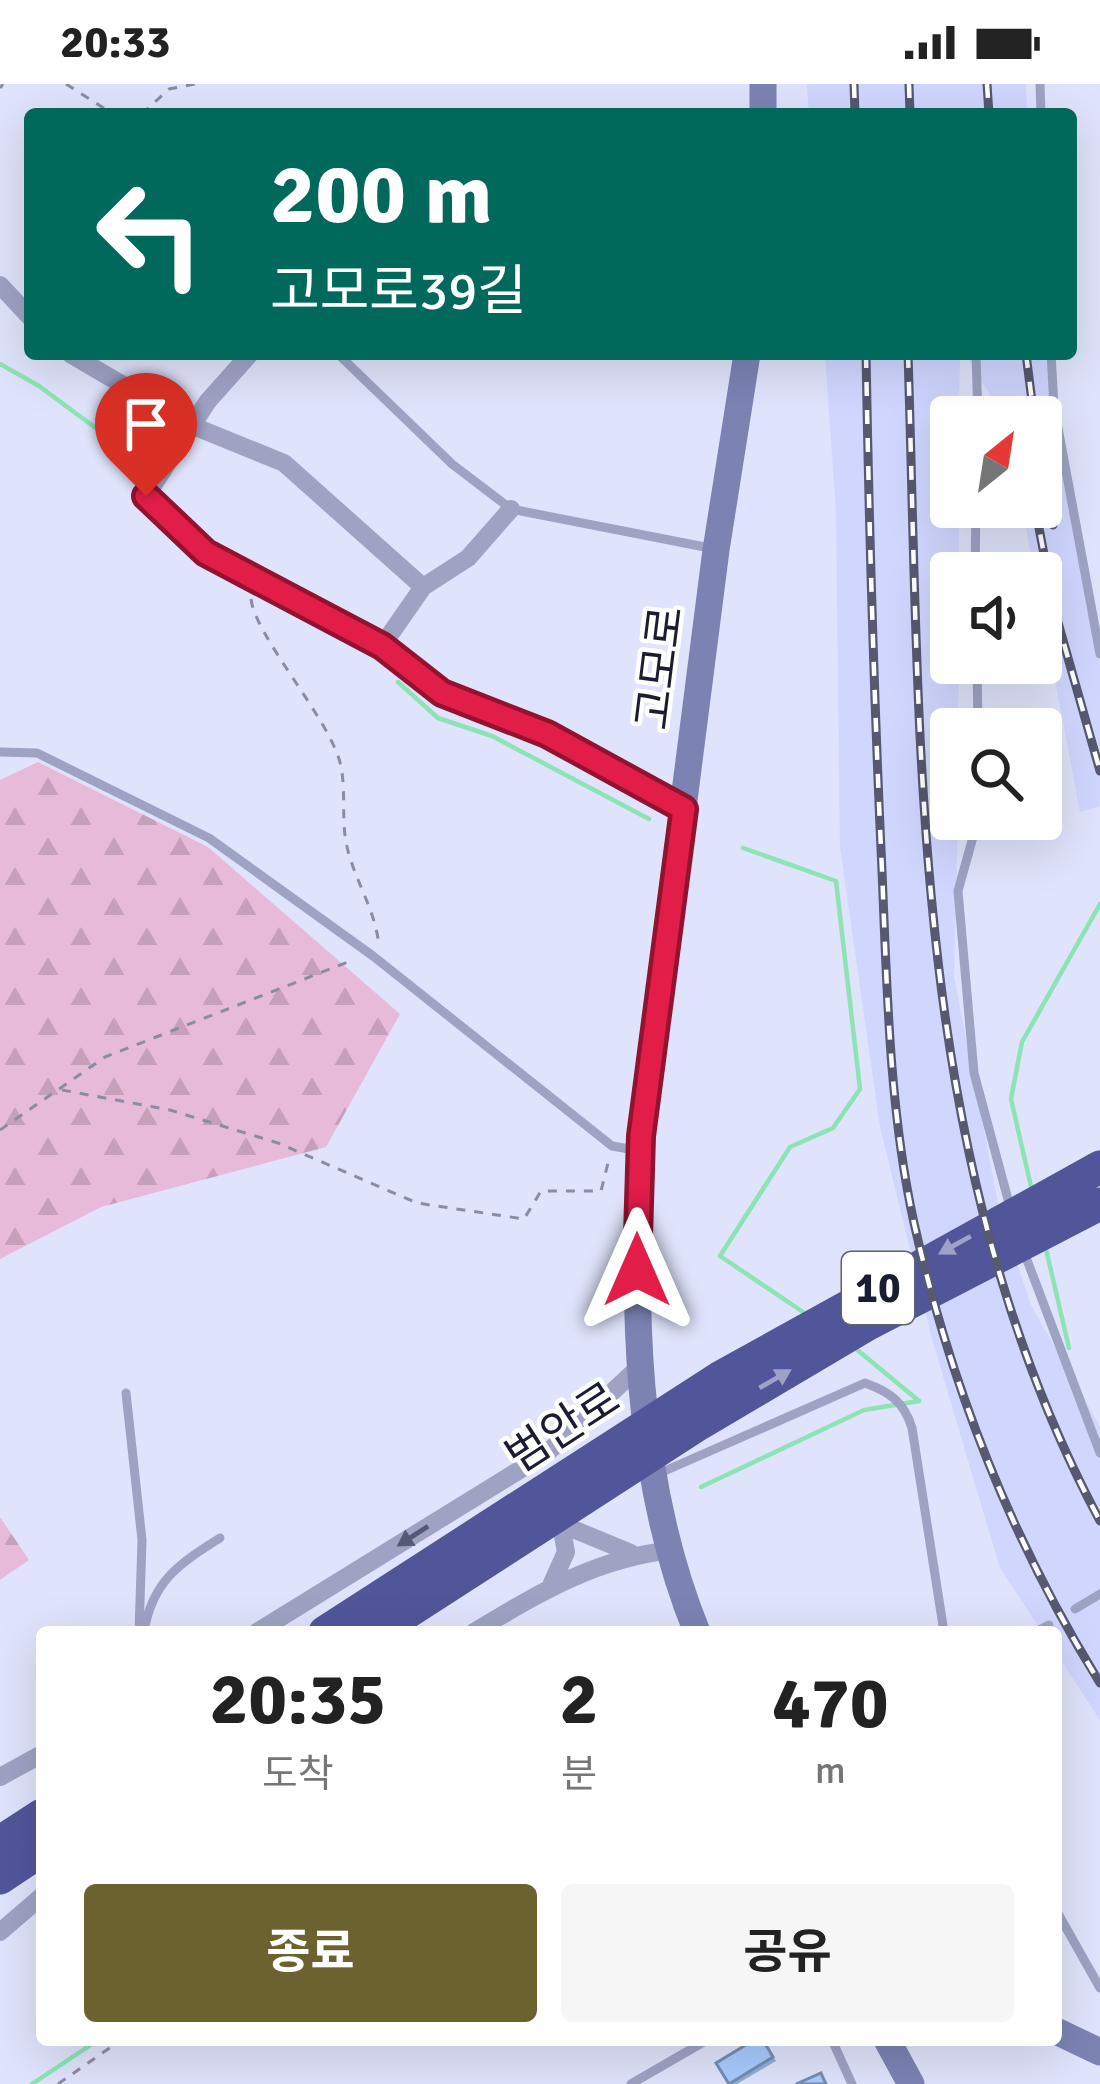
<!DOCTYPE html>
<html lang="ko">
<meta charset="utf-8">
<style>
body{margin:0;font-family:Signika,"Noto Sans KR",sans-serif;background:#f6f6f6;color:#222;height:100vh;display:flex;flex-direction:column;font-size:45px;white-space:nowrap}
*{box-sizing:border-box;margin:0}
p{font-size:39px;color:#767676}
.icon{flex:none;width:66px;height:66px;fill:none;stroke:currentColor;stroke-width:2;stroke-linecap:round;stroke-linejoin:round}
.map{position:relative;flex:1;overflow:hidden}
.details{position:absolute;left:36px;top:1542px;width:1026px;height:420px;display:flex;flex-direction:column;background:#fff;border-radius:12px;box-shadow:0 12px 48px #0002}
.details>*{flex:none}
.guide{position:absolute;left:24px;top:24px;width:1053px;height:252px;border-radius:12px;box-shadow:0 12px 48px #0002;background:#00695c;color:#fff;overflow:hidden}
.needle{width:78px;rotate:30deg}
.buttons{position:absolute;left:930px;top:312px;display:grid;gap:24px}
.buttons a{display:grid;place-items:center;width:132px;height:132px;border-radius:12px;background:#fff;box-shadow:0 12px 48px #0002;font-size:60px}
.pin{position:absolute;display:grid;place-items:center;width:102px;height:102px;color:#fff;margin:-123px -51px;border-radius:50% 50% 50% 0;rotate:-45deg;box-shadow:0 0 12px #0007}
.pin .icon{rotate:45deg}
.me{position:absolute;width:132px;margin:-66px;rotate:0deg;stroke-linejoin:round;filter:drop-shadow(0 0 9px #0008)}
.turn{display:flex;align-items:center;gap:42px;height:252px;padding:0 48px;font-size:54px}
.turn .icon{width:156px;height:156px;stroke-width:2.5}
.turn b{display:block;font-size:84px;line-height:102px}
.eta{display:flex;justify-content:space-evenly;align-items:center;height:204px;text-align:center}
.eta b{font-size:72px;font-weight:700;line-height:84px}
.primary-button{display:flex;gap:24px;margin-top:auto;padding:24px 48px}
.primary-button a{flex:1;height:138px;border-radius:12px;background:#6c622f;color:#fff;font-size:48px;font-weight:700;line-height:138px;text-align:center}
.primary-button a+a{background:#f6f6f6;color:#222}
.status{display:flex;justify-content:space-between;align-items:center;height:84px;padding:0 60px;background:#fff;direction:ltr}
.status svg{height:33px;fill:currentColor}
.map>svg:first-child{display:block}
.built{fill:#d0d6fe}
.forest{fill:url(#forest-firs)}
.lines{fill:none;stroke-linecap:round;stroke-linejoin:round}
.stream{stroke:#8de3b3;stroke-width:4.5}
.path{stroke:#898ca3;stroke-width:3;stroke-dasharray:9 9;stroke-linecap:butt}
.lane{stroke:#9ea3c4;stroke-width:9}
.street{stroke:#9ea3c4;stroke-width:18}
.secondary{stroke:#7c83b3;stroke-width:27}
.highway{stroke:#51569a;stroke-width:33}
.rail-casing{stroke:#56596f;stroke-width:9}
.rail{stroke:#fff;stroke-width:4.5;stroke-dasharray:14;stroke-linecap:butt}
.wall{fill:#90aeda}
.building{fill:#a8cafd;stroke:#768db1;stroke-width:3}
.oneway{fill:#9fa2c7}
.oneway2{fill:#555974}
.route-casing{stroke:#92132f;stroke-width:30}
.route{stroke:#e11d48;stroke-width:21}
.labels{text-anchor:middle;dominant-baseline:central;stroke-width:9;stroke-linejoin:round;paint-order:stroke}
.shield{fill:#fff;stroke:#5f6070;stroke-width:3}
.shield-label{font-size:42px;font-weight:bold;fill:#1a1c32}
.street-label{font-size:45px;fill:#1a1c32;stroke:#fff}
</style>
<div class="status"><b>20:33</b><svg viewBox="0 0 49 12"><path d="M0 12V9h3v3zM5 12V6h3v6zM10 12V3h3v9zM15 12V0h3v12zM26 1h20v11H26zM47 4h2v5h-2z"/></svg></div>
<div class="map">
<svg width="1100" height="2000" viewBox="0 0 1100 2000">
<defs>
<pattern id="forest-firs" width="22" height="20" patternUnits="userSpaceOnUse" patternTransform="scale(3)"><rect width="22" height="20" fill="#e8bad9"/><path d="M5 1l3.5 6h-7zM16 11l3.5 6h-7z" fill="#c69fbb"/></pattern>
</defs>
<rect width="100%" height="100%" fill="#dfe3fb"/>
<g class="built">
<polygon points="807,0 1026,0 1027,30 809,30"/>
<polygon points="825,270 960,270 959,333 951,333 951,423 959,423 959,489 951,489 951,579 959,579 958,645 951,645 951,735 958,735 954,893 1000,1129 1031,1221 1100,1343 1100,1636 1056,1569 1056,1548 1042,1548 1000,1484 932,1255 880,1043 840,763 836,428"/>
<polygon points="966,270 1045,270 1100,579 1100,722 1080,728 1041,523 1041,489 1034,489 1022,423 1041,423 1041,333 1003,333"/>
</g>
<g class="forest">
<polygon points="38,678 208,763 400,930 326,1063 101,1123 0,1175 0,696"/>
<polygon points="0,1433 29,1476 0,1496"/>
</g>
<g class="lines">
<g class="stream">
<polyline points="0,280 39,302 139,376"/>
<polyline points="398,598 438,634 492,652 649,735"/>
<polyline points="743,764 836,797 860,1005 833,1044 790,1063 720,1172 806,1230"/>
<polyline points="1032,1107 1011,1015 1022,958 1100,820"/>
<polyline points="1046,1165 1069,1264"/>
<polyline points="855,1264 919,1317"/>
<polyline points="701,1403 864,1326 919,1317"/>
<polyline points="32,2000 98,1956"/>
</g>
<g class="path">
<polyline points="66,0 113,30"/>
<polyline points="0,4 3,0"/>
<polyline points="142,30 169,5 195,0"/>
<path d="M 251,515 C 255,551 325,630 339,675 C 347,701 341,731 346,758 C 353,795 376,825 379,863"/>
<polyline points="62,1006 170,1026 278,1059 417,1119 524,1135 541,1107 601,1107 609,1075"/>
<polyline points="0,1046 105,973 353,876"/>
<polyline points="58,2000 121,1956"/>
</g>
<g class="lane">
<polyline points="1040,0 1041,30"/>
<polyline points="338,270 452,380 511,425 710,464"/>
<polyline points="976,270 978,333"/>
<polyline points="1051,270 1054,322 1100,570"/>
<polyline points="975,489 976,423"/>
<polyline points="977,579 978,645"/>
<polyline points="0,668 37,669 209,754 373,872 612,1062 635,1066"/>
<polyline points="978,735 958,807 974,989 1010,1123"/>
<polyline points="1024,1168 1100,1369"/>
<polyline points="126,1309 142,1456 139,1548"/>
<path d="M 660,1389 L 865,1299 C 890,1308 904,1318 912,1344 L 944,1548"/>
<polyline points="1075,1525 1100,1510"/>
<path d="M 144,1548 C 152,1497 180,1479 220,1454"/>
<polyline points="1036,1548 1049,1541"/>
<polyline points="1056,1826 1100,1904"/>
<polyline points="832,1956 852,2000"/>
<polyline points="631,2000 707,1956"/>
</g>
<g class="street">
<polyline points="0,201 30,233"/>
<polyline points="70,270 193,342 284,379 423,503"/>
<polyline points="146,412 208,317 250,270"/>
<polyline points="382,562 423,503 468,474 511,425"/>
<polyline points="546,1434 631,1469"/>
<polyline points="552,1499 566,1468 561,1441"/>
<polyline points="257,1548 547,1369 640,1282"/>
<path d="M 474,1548 C 539,1509 596,1474 673,1466"/>
<polyline points="0,1693 42,1670"/>
<polyline points="0,1848 42,1812"/>
</g>
<g class="secondary">
<polyline points="763,30 763,0"/>
<polyline points="146,412 206,469 382,562 443,609 547,650 684,725"/>
<path d="M 697,1548 C 634,1394 632,1216 641,1052 L 716,466 L 747,270"/>
<polyline points="1056,1947 1100,1968"/>
<polyline points="887,1956 911,2000"/>
</g>
<g class="highway">
<polyline points="325,1548 719,1294 1100,1083"/>
<polyline points="377,1548 699,1340 868,1240 1100,1120"/>
<polyline points="0,1758 42,1731"/>
<polyline points="0,1794 42,1766"/>
</g>
<defs>
<g id="rail">
<polyline points="854,0 855,30"/>
<polyline points="909,0 910,30"/>
<polyline points="987,0 989,30"/>
<path d="M 866,270 C 869,442 874,615 882,787 C 887,903 889,1025 914,1139 C 951,1303 1012,1457 1100,1599"/>
<path d="M 908,270 C 921,666 908,1078 1100,1437"/>
<polyline points="1026,270 1034,333"/>
<polyline points="1041,376 1053,441"/>
<polyline points="1035,423 1055,528 1100,687"/>
</g>
</defs>
<use href="#rail" class="rail-casing"/>
<use href="#rail" class="rail"/>
</g>
<polygon class="wall" points="763,1956 776,1977 737,2000 729,2000"/>
<g class="building">
<polygon points="754,1956 763,1956 773,1973 729,2000 716,1979"/>
<polygon points="821,1989 826,2000 796,2000"/>
</g>
<defs><path id="oneway-solid" d="M-6-.8H1V-3.2L6.5 0L1 3.2V.8H-6Z" transform="scale(3)"/></defs>
<g class="oneway">
<use href="#oneway-solid" transform="translate(955 1161) rotate(151)"/>
<use href="#oneway-solid" transform="translate(775 1295) rotate(-30)"/>
</g>
<use class="oneway2" href="#oneway-solid" transform="translate(413 1452) rotate(147)"/>
<g class="lines">
<defs>
<polyline id="route" points="146,412 206,469 382,562 442,609 547,650 684,725 641,1052 637,1186"/>
</defs>
<use href="#route" class="route-casing"/>
<use href="#route" class="route"/>
</g>
<g class="labels">
<rect class="shield" x="842" y="1168" width="72" height="72" rx="9"/>
<g class="shield-label">
<text x="878" y="1204">10</text>
</g>
<g class="street-label">
<text transform="translate(660 584) rotate(-83)">고모로</text>
<text transform="translate(563 1344) rotate(-33)">범안로</text>
</g>
</g>
</svg>
<div class="buttons">
<a><svg class="needle" viewBox="-14 -14 28 28"><path d="M0-13l5 13h-10z" fill="#e53935"/><path d="M0 13l5-13h-10z" fill="#767676"/></svg></a>
<a><svg class="icon" aria-label="sound" viewBox="0 0 24 24"><path d="M4 9h4l5-4v14l-5-4H4zM17 9q2 3 0 6"/></svg></a>
<a><svg class="icon" aria-label="search" viewBox="0 0 24 24"><circle cx="10" cy="10" r="6"/><path d="M15 15l6 6"/></svg></a>
</div>
<div class="pin" style="left:146px;top:412px;background:#d93025"><svg class="icon" aria-label="arrive" viewBox="0 0 24 24"><path d="M6 21V4h12l-3 4 3 4H6"/></svg></div>
<svg class="me" style="left:637px;top:1186px" viewBox="-20 -20 40 40"><path d="M0-17L14 15 0 8-14 15z" fill="#e11d48" stroke="#fff" stroke-width="4"/></svg>
<div class="guide">
<div class="turn"><svg class="icon" aria-label="left" viewBox="0 0 24 24"><path d="M17 20v-9H6M10 6l-5 5 5 5"/></svg><div><b>200 m</b>고모로39길</div></div>
</div>
<section class="details">
<div class="eta">
<div><b>20:35</b><p>도착</p></div>
<div><b>2</b><p>분</p></div>
<div><b>470</b><p>m</p></div>
</div>
<div class="primary-button"><a>종료</a><a>공유</a></div>
</section>
</div>
